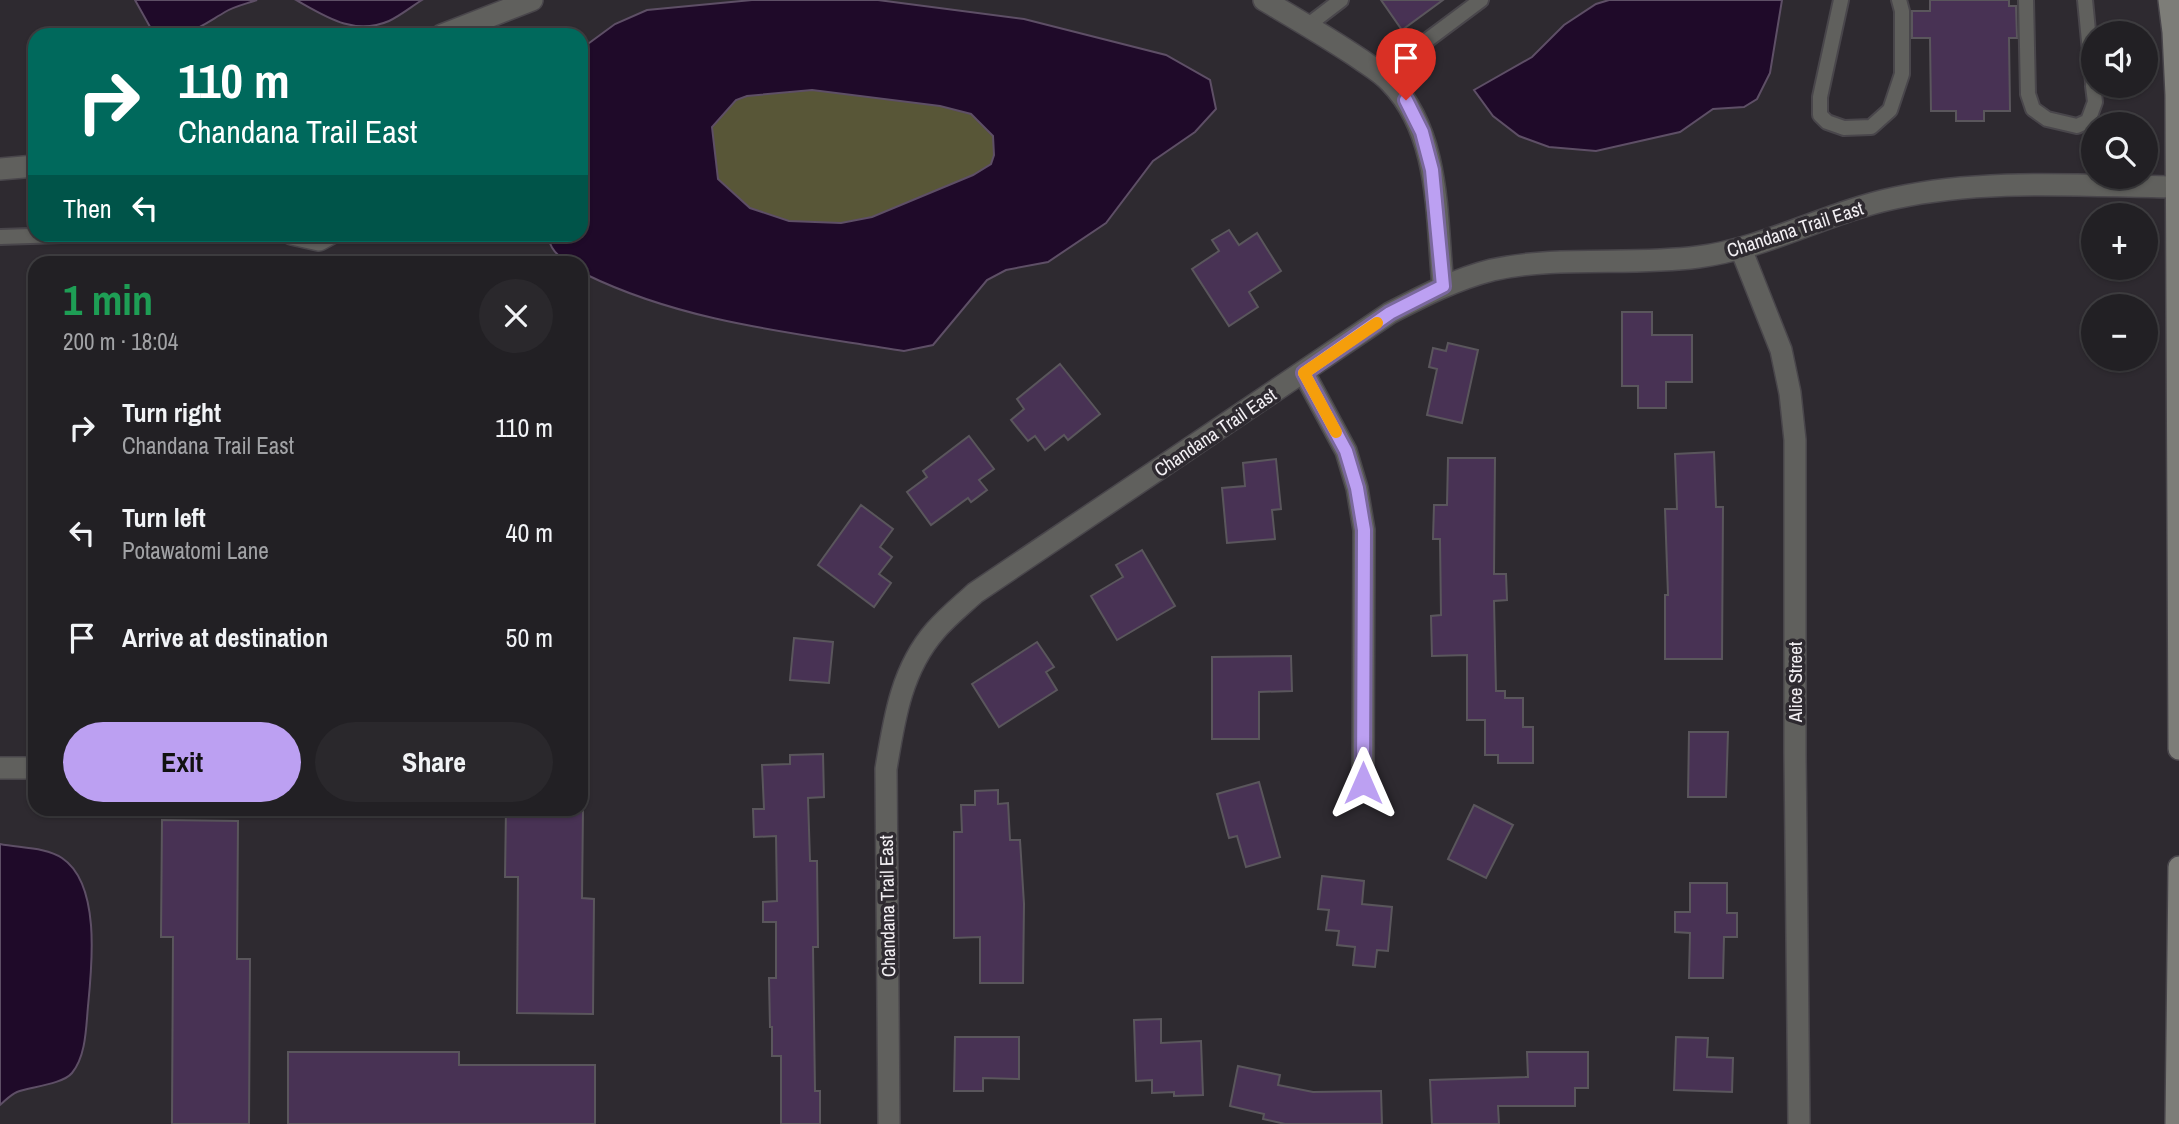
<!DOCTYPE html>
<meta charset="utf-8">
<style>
body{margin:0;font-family:"Archivo Narrow",sans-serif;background:#2a282c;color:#f1f3f6;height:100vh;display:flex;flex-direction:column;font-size:26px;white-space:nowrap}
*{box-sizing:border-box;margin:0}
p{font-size:23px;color:#a2a3a6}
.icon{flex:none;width:38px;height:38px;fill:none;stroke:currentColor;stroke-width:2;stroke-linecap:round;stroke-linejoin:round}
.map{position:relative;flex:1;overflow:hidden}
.side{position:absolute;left:28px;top:256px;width:560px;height:560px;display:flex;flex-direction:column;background:#222024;border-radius:21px;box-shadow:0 2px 5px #0004,0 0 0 2px #3f3e41}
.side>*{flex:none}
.guide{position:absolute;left:28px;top:28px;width:560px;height:214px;border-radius:21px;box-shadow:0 2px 5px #0004,0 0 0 2px #3f3e41;background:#00695c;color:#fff;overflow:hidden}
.fabs{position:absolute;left:2081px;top:21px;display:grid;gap:14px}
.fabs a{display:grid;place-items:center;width:77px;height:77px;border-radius:50%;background:#222024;box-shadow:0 2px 5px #0004,0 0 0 2px #3f3e41;font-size:35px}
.pin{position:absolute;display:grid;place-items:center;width:60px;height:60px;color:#fff;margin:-72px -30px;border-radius:50% 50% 50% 0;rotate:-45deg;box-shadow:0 0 7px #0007}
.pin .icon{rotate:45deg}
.me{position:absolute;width:77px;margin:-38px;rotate:0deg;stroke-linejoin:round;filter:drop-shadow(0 0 5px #0008)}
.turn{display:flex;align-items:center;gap:24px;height:147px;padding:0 35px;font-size:32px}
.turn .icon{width:91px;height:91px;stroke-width:2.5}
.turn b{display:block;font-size:49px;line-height:60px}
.then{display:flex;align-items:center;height:66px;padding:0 35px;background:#0003;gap:14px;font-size:26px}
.round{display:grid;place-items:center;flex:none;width:74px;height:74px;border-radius:37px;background:#2a282c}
.summary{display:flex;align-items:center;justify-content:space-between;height:119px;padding:0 35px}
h1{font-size:42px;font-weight:700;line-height:52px;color:#1e9e55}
.button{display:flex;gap:14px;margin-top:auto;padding:14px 35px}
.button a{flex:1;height:80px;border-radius:42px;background:#bca0f2;color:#111;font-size:28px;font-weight:700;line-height:80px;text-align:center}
.button a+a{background:#2a282c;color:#f1f3f6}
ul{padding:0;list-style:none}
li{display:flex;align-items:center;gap:21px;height:105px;padding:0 35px}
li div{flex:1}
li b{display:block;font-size:26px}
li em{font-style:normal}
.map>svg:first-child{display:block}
.green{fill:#585637}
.water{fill:#1f0a29;stroke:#5e4f66;stroke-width:2;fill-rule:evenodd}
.building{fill:#483254;stroke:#5a565c;stroke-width:2}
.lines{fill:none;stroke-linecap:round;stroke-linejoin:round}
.lane-casing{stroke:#49464b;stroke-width:18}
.street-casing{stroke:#49464b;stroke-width:24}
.secondary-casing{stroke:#49464b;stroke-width:24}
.lane{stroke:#60605d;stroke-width:14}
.street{stroke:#60605d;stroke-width:21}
.secondary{stroke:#7d7d78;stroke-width:21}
.route-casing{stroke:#7a689d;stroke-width:18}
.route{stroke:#bca0f2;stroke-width:12}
.slow{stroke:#f59e0b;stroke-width:12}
.labels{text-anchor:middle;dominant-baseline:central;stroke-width:7;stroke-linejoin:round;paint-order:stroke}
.street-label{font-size:19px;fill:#f2eff3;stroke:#2e2a30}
</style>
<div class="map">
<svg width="2179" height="1124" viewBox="0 0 2179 1124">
<rect width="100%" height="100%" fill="#2e2a30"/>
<polygon class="green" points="812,90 940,106 971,114 993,136 994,155 991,164 973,175 872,217 841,223 789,221 750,208 718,179 712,127 736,100 747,96"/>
<g class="water">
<path d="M 135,0 L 257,0 C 246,4 235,6 225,12 C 201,26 184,41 154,34 Z"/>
<path d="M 296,0 L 422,0 C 411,7 400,16 389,21 C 354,36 326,17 296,0 Z"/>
<path d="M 752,0 L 878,0 L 1024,19 L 1166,55 L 1210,80 L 1216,109 L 1195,132 L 1153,161 L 1106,223 L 1048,262 L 1006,270 L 987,280 L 933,345 L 904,351 C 795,333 685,323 585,274 L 581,272 L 581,262 C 561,262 552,253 547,235 L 581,234 L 581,49 L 615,24 L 647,10 ZM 812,90 L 940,106 L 971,114 L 993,136 L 994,155 L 991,164 L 973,175 L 872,217 L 841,223 L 789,221 L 750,208 L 718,179 L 712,127 L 736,100 L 747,96 Z"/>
<polygon points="1609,0 1782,0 1770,73 1757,99 1744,107 1713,109 1680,132 1596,151 1549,147 1519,136 1493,116 1474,90 1532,57 1564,25 1596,4"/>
<path d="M 0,844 C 19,848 46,847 62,858 C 101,884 92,966 88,1006 C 86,1028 86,1056 72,1073 C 63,1084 31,1087 17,1092 C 10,1095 5,1101 0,1105 Z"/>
</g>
<g class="building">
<polygon points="1381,0 1443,0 1402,30"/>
<polygon points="1930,0 2009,0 2009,6 2016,6 2017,38 2009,38 2010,111 1984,111 1984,121 1956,121 1956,111 1931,111 1930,38 1912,38 1912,11 1930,11"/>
<polygon points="1229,230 1239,245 1257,233 1281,271 1249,292 1258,307 1229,326 1192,269 1219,251 1212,240"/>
<polygon points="1622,312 1652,312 1652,335 1692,335 1692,382 1666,382 1666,408 1638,408 1638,386 1622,386"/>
<polygon points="1448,343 1478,350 1462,423 1427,415 1437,369 1429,367 1433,348 1446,351"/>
<polygon points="1060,364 1100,414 1068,440 1064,435 1045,450 1035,436 1028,441 1011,420 1024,409 1017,399"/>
<polygon points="969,436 994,469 979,480 987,490 971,502 968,498 931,525 907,492 927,477 923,471"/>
<polygon points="1714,452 1716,507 1723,507 1722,659 1665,659 1665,595 1668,595 1665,509 1677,509 1675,454"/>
<polygon points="1448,458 1495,458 1494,574 1506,574 1507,600 1494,601 1496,691 1505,691 1505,698 1523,698 1523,727 1533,727 1533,763 1498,763 1498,755 1485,755 1485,720 1467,720 1467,655 1432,656 1431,616 1441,615 1440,539 1433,539 1434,505 1447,505"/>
<polygon points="1276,459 1281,509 1272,510 1275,539 1227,543 1222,488 1245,486 1243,463"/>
<polygon points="861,505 893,529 880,547 892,557 879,574 891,583 874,607 818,565"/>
<polygon points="1142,550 1175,606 1117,640 1091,596 1123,577 1116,565"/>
<polygon points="794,638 833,642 829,683 790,680"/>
<polygon points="1037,642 1054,667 1046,672 1057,690 999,727 972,684"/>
<polygon points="1291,656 1292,691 1259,692 1259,739 1212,739 1212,657"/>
<polygon points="1689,732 1728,732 1726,797 1688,797"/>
<polygon points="823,754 824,797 808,798 810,861 817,861 818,947 813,947 815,1091 820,1091 820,1124 781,1124 781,1056 772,1056 772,1027 770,1027 769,978 776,978 776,922 763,922 763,902 777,901 776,836 754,837 753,809 764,809 762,765 790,764 790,755"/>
<polygon points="1259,782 1280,857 1246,867 1237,836 1229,838 1217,794"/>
<polygon points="998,790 998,804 1008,803 1010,840 1020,840 1024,904 1023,983 980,983 980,937 954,938 954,832 962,832 961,805 975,805 975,791"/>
<polygon points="1474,805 1513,825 1486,878 1448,859"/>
<polygon points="506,808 583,808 582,898 594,899 593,1014 517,1013 518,877 505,877"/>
<polygon points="162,820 238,821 237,959 250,959 249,1124 172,1124 173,937 161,937"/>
<polygon points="1322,876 1364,881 1362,904 1392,907 1388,951 1377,950 1375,967 1353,965 1355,947 1337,945 1339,931 1326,930 1329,910 1318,909"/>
<polygon points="1690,883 1727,883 1727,913 1737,913 1737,937 1724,937 1723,978 1689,978 1690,933 1675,932 1675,912 1690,912"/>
<polygon points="1161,1019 1161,1043 1201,1041 1203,1095 1174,1096 1174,1092 1152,1093 1152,1080 1136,1081 1134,1020"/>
<polygon points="955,1037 1019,1037 1019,1079 983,1078 983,1091 954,1091"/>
<polygon points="1676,1037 1708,1038 1707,1057 1733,1058 1732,1092 1674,1090"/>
<polygon points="288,1052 459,1052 459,1065 595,1065 595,1124 288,1124"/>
<polygon points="1527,1052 1588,1052 1588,1088 1575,1088 1575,1106 1498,1106 1499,1124 1432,1124 1430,1080 1528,1077"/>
<polygon points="1238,1066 1280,1075 1278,1085 1313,1092 1381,1091 1382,1124 1285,1124 1263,1119 1264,1114 1230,1106"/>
</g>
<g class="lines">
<defs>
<g id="lane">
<polyline points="1841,0 1820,97 1820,115 1827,122 1844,128 1871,127 1890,110 1902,74 1902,11 1899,0"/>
<polyline points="2026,0 2028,94 2033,109 2047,119 2077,126 2088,121 2095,102 2093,86"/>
<polyline points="2085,0 2093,82"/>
<polyline points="1307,26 1341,0"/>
<polyline points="1382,74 1481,0"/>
<polyline points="0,237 92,234"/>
</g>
<g id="street">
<path d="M 1264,0 C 1296,19 1329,38 1360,59 C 1370,66 1382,73 1390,82 C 1441,134 1436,218 1443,286"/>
<polyline points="442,35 532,0"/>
<polyline points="0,169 35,166"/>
<polyline points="292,234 319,240 330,234"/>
<polyline points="1741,249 1781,350 1790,393 1795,440 1795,754 1799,1124"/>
<polyline points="1304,373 1346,451 1357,488 1364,530 1363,783"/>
<polyline points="0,768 35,768"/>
<path d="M 889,1124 L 886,769 C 894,720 901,670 935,631 C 947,617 962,605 975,593 L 1390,313 C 1423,296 1456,279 1492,270 C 1559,255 1630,266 1698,257 C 1767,248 1828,212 1895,198 C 1986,178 2082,186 2175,187"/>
</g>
<g id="secondary">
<polyline points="2169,0 2173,32 2176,95 2179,749"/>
<polyline points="2176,1124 2179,867"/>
</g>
</defs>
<use href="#lane" class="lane-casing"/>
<use href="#street" class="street-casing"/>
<use href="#secondary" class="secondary-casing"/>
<use href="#lane" class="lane"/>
<use href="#street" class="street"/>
<use href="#secondary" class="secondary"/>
</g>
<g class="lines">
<defs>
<polyline id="route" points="1363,783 1364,530 1357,488 1346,451 1304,373 1390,313 1443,286 1432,170 1422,132 1406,100"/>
</defs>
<use href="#route" class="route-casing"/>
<use href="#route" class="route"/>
<polyline class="slow" points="1336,432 1304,373 1377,323"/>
</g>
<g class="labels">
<g class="street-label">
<text transform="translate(1795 229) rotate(-18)">Chandana Trail East</text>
<text transform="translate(1215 432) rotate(-34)">Chandana Trail East</text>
<text transform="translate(1795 682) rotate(-90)">Alice Street</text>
<text transform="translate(887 906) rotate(-91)">Chandana Trail East</text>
</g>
</g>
</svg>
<div class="fabs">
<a><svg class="icon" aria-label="sound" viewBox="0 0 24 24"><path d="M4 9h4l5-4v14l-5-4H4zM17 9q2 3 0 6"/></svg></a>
<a><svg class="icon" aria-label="search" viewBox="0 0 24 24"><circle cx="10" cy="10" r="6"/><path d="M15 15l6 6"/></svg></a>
<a>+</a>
<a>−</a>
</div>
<div class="pin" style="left:1406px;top:100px;background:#d93025"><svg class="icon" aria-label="arrive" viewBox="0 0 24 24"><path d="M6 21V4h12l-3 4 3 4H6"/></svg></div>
<svg class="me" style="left:1363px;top:783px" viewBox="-20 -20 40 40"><path d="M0-17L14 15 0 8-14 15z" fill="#bca0f2" stroke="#fff" stroke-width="4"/></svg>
<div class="guide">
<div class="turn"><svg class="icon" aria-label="right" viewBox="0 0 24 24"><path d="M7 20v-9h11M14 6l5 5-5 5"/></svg><div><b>110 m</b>Chandana Trail East</div></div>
<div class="then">Then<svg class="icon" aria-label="left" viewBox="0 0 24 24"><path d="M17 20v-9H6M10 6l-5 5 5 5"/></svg></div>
</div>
<section class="side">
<div class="summary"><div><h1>1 min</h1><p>200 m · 18:04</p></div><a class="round"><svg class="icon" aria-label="close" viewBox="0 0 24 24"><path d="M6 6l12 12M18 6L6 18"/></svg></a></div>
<ul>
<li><svg class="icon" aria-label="right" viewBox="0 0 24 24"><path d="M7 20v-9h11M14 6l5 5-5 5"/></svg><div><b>Turn right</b><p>Chandana Trail East</p></div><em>110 m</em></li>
<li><svg class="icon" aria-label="left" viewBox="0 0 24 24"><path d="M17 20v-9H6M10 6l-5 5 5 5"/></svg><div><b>Turn left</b><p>Potawatomi Lane</p></div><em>40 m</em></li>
<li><svg class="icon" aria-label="arrive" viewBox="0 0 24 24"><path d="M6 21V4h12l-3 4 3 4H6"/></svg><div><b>Arrive at destination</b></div><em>50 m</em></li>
</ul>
<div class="button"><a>Exit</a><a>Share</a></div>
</section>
</div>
